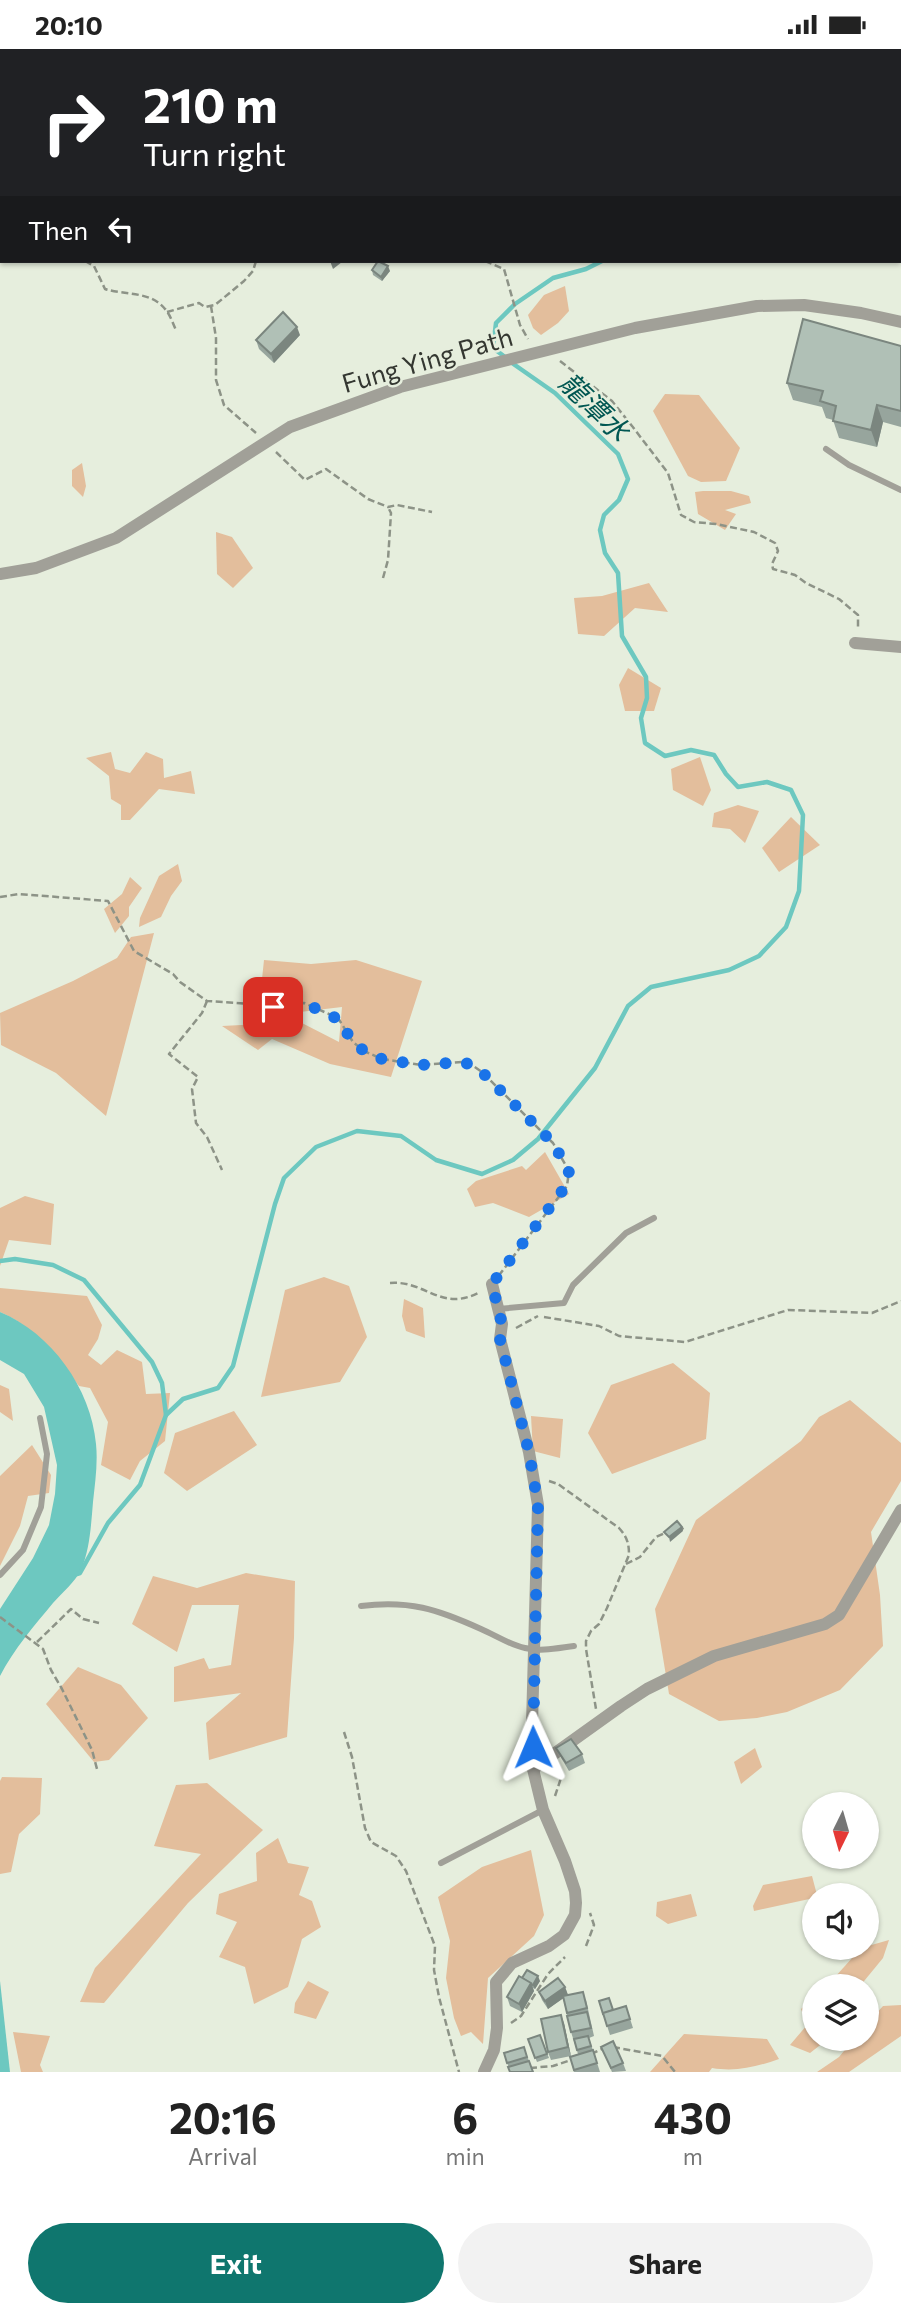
<!DOCTYPE html>
<meta charset="utf-8">
<style>
body{margin:0;font-family:Commissioner,"Noto Sans TC",sans-serif;background:#f2f2f2;color:#222;height:100vh;display:flex;flex-direction:column;font-size:26px;white-space:nowrap}
*{box-sizing:border-box;margin:0}
p{font-size:23px;color:#767676}
.icon{flex:none;width:38px;height:38px;fill:none;stroke:currentColor;stroke-width:2;stroke-linecap:round;stroke-linejoin:round}
.map{position:relative;height:2023px;overflow:hidden}
.sheet{display:flex;flex-direction:column;background:#fff;flex:1}
.sheet>*{flex:none}
.hud{position:absolute;left:0px;top:0px;width:901px;height:214px;box-shadow:0 2px 5px #0004;background:#202124;color:#fff;overflow:hidden}
.needle{width:46px;rotate:185deg}
.tools{position:absolute;left:802px;top:1743px;display:grid;gap:14px}
.tools a{display:grid;place-items:center;width:77px;height:77px;border-radius:50%;background:#fff;box-shadow:0 2px 5px #0004;font-size:35px}
.pin{position:absolute;display:grid;place-items:center;width:60px;height:60px;color:#fff;margin:-30px;border-radius:14px;box-shadow:0 4px 10px #0006}
.me{position:absolute;width:77px;margin:-38px;rotate:359deg;stroke-linejoin:round;filter:drop-shadow(0 0 5px #0008)}
.turn{display:flex;align-items:center;gap:24px;height:147px;padding:0 28px;font-size:32px}
.turn .icon{width:91px;height:91px;stroke-width:2.5}
.turn b{display:block;font-size:49px;line-height:60px}
.then{display:flex;align-items:center;height:66px;padding:0 28px;background:#0003;gap:14px;font-size:26px}
.eta{display:flex;justify-content:space-evenly;align-items:center;height:119px;text-align:center}
.eta b{font-size:42px;font-weight:700;line-height:49px}
.button{display:flex;gap:14px;margin-top:auto;padding:14px 28px}
.button a{flex:1;height:80px;border-radius:42px;background:#0f766e;color:#fff;font-size:28px;font-weight:700;line-height:80px;text-align:center}
.button a+a{background:#f2f2f2;color:#222}
.status{display:flex;justify-content:space-between;align-items:center;height:49px;padding:0 35px;background:#fff;direction:ltr}
.status svg{height:19px;fill:currentColor}
.map>svg:first-child{display:block}
.green{fill:#e3be9c}
.water{fill:#6dc8c0}
.lines{fill:none;stroke-linecap:round;stroke-linejoin:round}
.stream{stroke:#6dc8c0;stroke-width:4.5}
.path{stroke:#8d9387;stroke-width:2.5;stroke-dasharray:7 3.5;stroke-linecap:butt}
.service{stroke:#a1a098;stroke-width:6}
.minor{stroke:#a1a098;stroke-width:12}
.wall{fill:#97a59d}
.shaded-wall{fill:#7b867f}
.building{fill:#b0c0b6;stroke:#7b867f;stroke-width:2}
.route{stroke:#1a73e8;stroke-width:12;stroke-dasharray:0 21.6}
.labels{text-anchor:middle;dominant-baseline:central;stroke-width:5;stroke-linejoin:round;paint-order:stroke}
.street-label{font-size:26px;fill:#343731;stroke:#e6eedd}
.water-label{font-size:28px;font-style:italic;fill:#015752;stroke:#e6eedd}
</style>
<div class="status"><b>20:10</b><svg viewBox="0 0 49 12"><path d="M0 12V9h3v3zM5 12V6h3v6zM10 12V3h3v9zM15 12V0h3v12zM26 1h20v11H26zM47 4h2v5h-2z"/></svg></div>
<div class="map">
<svg width="901" height="2023" viewBox="0 0 901 2023">
<rect width="100%" height="100%" fill="#e6eedd"/>
<g class="green">
<polygon points="565,237 569,262 558,274 541,286 533,279 528,266 544,246"/>
<polygon points="665,345 699,346 740,399 726,432 701,433 688,427 653,362"/>
<polygon points="82,414 86,437 83,448 72,437 72,421"/>
<polygon points="703,442 731,442 749,447 751,454 725,461 736,465 725,481 698,465 695,443"/>
<polygon points="216,483 232,488 253,519 233,539 217,525"/>
<polygon points="649,534 668,563 635,559 604,587 578,585 574,549 602,547"/>
<polygon points="628,619 661,639 654,662 625,662 619,636"/>
<polygon points="111,703 115,720 130,724 146,703 163,710 164,729 191,722 195,745 159,740 130,771 121,771 121,756 111,750 109,727 86,709"/>
<polygon points="700,708 711,741 703,757 673,741 671,720"/>
<polygon points="738,756 759,762 745,794 730,780 712,778 714,764"/>
<polygon points="791,768 820,796 779,823 762,799"/>
<polygon points="178,815 182,832 171,847 161,868 139,878 140,869 159,827"/>
<polygon points="130,828 142,839 129,858 129,867 115,884 104,860 122,845"/>
<polygon points="154,884 106,1067 56,1024 1,996 0,964 73,932 117,909 131,888"/>
<polygon points="264,911 311,915 356,911 422,932 391,1028 330,1015 272,990 258,1001 222,977 300,973 339,993 342,958 258,968"/>
<polygon points="545,1103 569,1145 529,1168 493,1154 475,1158 467,1140 476,1132 522,1117 526,1121"/>
<polygon points="25,1147 54,1155 51,1196 9,1191 0,1217 0,1159"/>
<polygon points="324,1228 349,1237 367,1288 340,1333 261,1348 285,1241"/>
<path d="M 0,1239 L 87,1247 L 102,1276 L 98,1290 L 88,1306 L 101,1316 L 117,1301 L 142,1313 L 146,1345 L 170,1344 L 165,1392 L 140,1412 L 130,1431 L 101,1416 L 108,1373 L 90,1339 L 79,1337 C 57,1307 35,1278 0,1263 Z"/>
<polygon points="404,1250 423,1259 425,1289 406,1282 402,1267"/>
<polygon points="673,1314 710,1344 706,1390 612,1425 588,1384 611,1336"/>
<polygon points="0,1336 9,1340 13,1372 0,1363"/>
<polygon points="850,1351 901,1394 901,1432 871,1483 880,1546 883,1597 840,1641 787,1663 757,1669 719,1672 669,1645 655,1560 696,1471 801,1392 819,1368"/>
<polygon points="234,1362 257,1396 187,1442 164,1424 175,1384"/>
<polygon points="531,1367 563,1370 560,1409 533,1402"/>
<polygon points="32,1396 51,1426 49,1444 28,1447 20,1477 0,1517 0,1427"/>
<polygon points="246,1524 295,1532 294,1589 287,1688 209,1711 206,1674 241,1644 174,1653 174,1618 204,1609 209,1620 231,1616 239,1556 192,1556 177,1603 132,1575 153,1527 197,1539"/>
<polygon points="78,1618 121,1636 148,1669 109,1711 94,1713 46,1655"/>
<polygon points="755,1699 762,1718 741,1735 734,1713"/>
<polygon points="2,1728 42,1729 40,1765 19,1785 11,1823 0,1825 0,1732"/>
<polygon points="207,1734 263,1781 188,1854 104,1954 80,1953 95,1919 201,1805 154,1797 176,1736"/>
<polygon points="278,1789 288,1814 309,1818 299,1846 312,1852 321,1878 302,1890 288,1938 254,1955 245,1918 219,1908 237,1873 216,1865 219,1845 257,1832 256,1804"/>
<polygon points="531,1801 544,1866 534,1887 488,1929 483,1995 471,1983 461,1987 454,1969 446,1929 450,1892 438,1848 482,1818"/>
<polygon points="812,1827 817,1846 814,1846 814,1849 754,1862 753,1857 763,1836"/>
<polygon points="691,1845 697,1867 668,1875 656,1867 657,1853"/>
<polygon points="889,1891 883,1909 860,1937 827,1937 861,1899"/>
<polygon points="308,1932 329,1943 316,1970 294,1964 295,1954"/>
<polygon points="814,1949 814,1990 828,1990 810,2004 790,1996 807,1976 801,1960"/>
<polygon points="901,1956 901,1987 849,2023 817,2023 839,2008 854,1990 866,1990 866,1976 883,1957"/>
<polygon points="13,1983 50,1987 40,2016 43,2023 21,2023"/>
<path d="M 684,1985 L 767,1990 L 779,2010 C 756,2018 736,2023 712,2019 L 709,2023 L 650,2023 Z"/>
</g>
<g class="water">
<path d="M 0,1263 C 51,1284 91,1339 96,1395 C 98,1414 95,1434 93,1453 C 91,1476 90,1500 81,1521 C 75,1533 62,1544 53,1554 C 34,1577 14,1600 0,1627 L 0,1560 L 33,1509 L 49,1476 L 55,1445 L 57,1416 L 44,1358 L 24,1325 L 0,1311 Z"/>
<polygon points="0,1932 10,2023 0,2023"/>
</g>
<g class="lines">
<g class="stream">
<polyline points="777,2 779,0"/>
<polyline points="900,141 901,140"/>
<polyline points="505,308 493,299 496,274 515,255 553,229 586,220 602,212"/>
<polyline points="0,1212 15,1210 53,1216 84,1231 152,1313 162,1334 166,1366"/>
<polyline points="77,1525 80,1524 108,1474 140,1436 166,1366 183,1350 218,1339 233,1317 275,1155 284,1129 316,1098 357,1082 401,1087 436,1111 482,1125 513,1111 538,1090 595,1019 628,957 651,938 729,921 759,907 786,878 799,842 803,766 791,741 767,733 738,738 726,725 714,706 691,701 665,707 645,694 641,669 647,649 646,628 622,587 618,524 605,504 600,481 604,466 619,451 628,430 618,405 555,344 512,314"/>
</g>
<g class="path">
<polyline points="170,0 180,2"/>
<polyline points="900,0 901,9"/>
<polyline points="630,2 640,0"/>
<path d="M 85,212 L 94,217 L 105,240 C 124,246 151,242 165,260 C 170,265 173,275 176,281"/>
<polyline points="485,212 504,220 520,276 528,290"/>
<polyline points="211,257 216,289 216,331 224,356 256,384"/>
<polyline points="167,263 199,254 205,258 215,256 244,232 253,222 256,212"/>
<polyline points="560,312 612,352 632,377 668,424 681,466 694,473 716,475 754,483 775,494 778,502 772,515 773,520 795,526 806,534 839,550 858,566 858,580"/>
<polyline points="276,403 305,431 326,420 368,450 388,458 397,456 432,463"/>
<polyline points="383,529 388,511 391,464 388,458"/>
<polyline points="0,848 19,845 108,852 134,902 173,925 180,933 207,952 251,955 265,960 304,954 338,969 353,993 364,1002 382,1010 421,1016 462,1013 472,1016 482,1023 553,1094 569,1122 567,1137 500,1225"/>
<polyline points="207,952 202,964 169,1005 198,1028 192,1040 196,1074 207,1088 222,1121"/>
<path d="M 390,1234 C 426,1231 441,1264 480,1243"/>
<polyline points="544,1268 599,1277 619,1287 685,1293 788,1261 872,1264 901,1252"/>
<polyline points="516,1279 538,1267"/>
<path d="M 549,1432 L 558,1435 L 619,1479 C 627,1488 629,1494 629,1506 L 607,1559 L 599,1575 L 591,1582 L 586,1592 L 586,1600 L 596,1660"/>
<polyline points="678,1476 685,1482"/>
<polyline points="626,1515 640,1508 656,1488 667,1483"/>
<polyline points="0,1568 43,1600 51,1621 62,1640 92,1701 97,1720"/>
<polyline points="37,1593 71,1560 83,1570 99,1574"/>
<polyline points="344,1683 352,1708 365,1779 371,1793 396,1807 406,1822 435,1897 434,1921 439,1948 459,2023"/>
<polyline points="555,1747 561,1729 557,1721"/>
<polyline points="586,1897 594,1876 590,1864"/>
<polyline points="511,1974 521,1967 548,1925 565,1908"/>
<polyline points="613,1998 662,2007 675,2023"/>
<polyline points="591,2005 604,1999"/>
<polyline points="530,2019 553,2017 571,2011"/>
</g>
<g class="service">
<polyline points="57,2 58,0"/>
<polyline points="826,400 849,416 901,441"/>
<polyline points="498,1260 564,1254 573,1236 626,1184 654,1169"/>
<polyline points="0,1526 23,1501 41,1458 47,1405 40,1369"/>
<path d="M 361,1557 C 409,1551 437,1560 481,1580 C 495,1586 510,1596 525,1599 C 541,1603 558,1599 574,1597"/>
<polyline points="441,1814 543,1761"/>
</g>
<g class="minor">
<polyline points="97,0 98,2"/>
<polyline points="276,2 277,0"/>
<polyline points="0,128 2,125"/>
<polyline points="0,525 36,519 116,489 290,378 400,338 635,279 757,257 804,256 861,264 901,273"/>
<polyline points="855,594 901,598"/>
<polyline points="533,1720 621,1657 647,1640 714,1607 825,1575 839,1566 901,1461"/>
<polyline points="484,2023 494,2001 497,1979 496,1933 512,1914 549,1897 564,1886 575,1866 576,1854 575,1842 565,1812 543,1761 533,1720 532,1675 538,1456 529,1403 500,1290 502,1275 492,1235"/>
</g>
</g>
<g class="wall">
<polygon points="372,221 390,222 382,232 373,226"/>
<polygon points="300,286 274,314 259,300 256,291"/>
<polygon points="901,297 901,378 883,373 877,398 839,389 833,371 826,369 822,358 793,351 787,334"/>
<polygon points="556,1699 582,1705 585,1714 569,1722 560,1707"/>
<polygon points="522,1929 540,1932 535,1940 533,1939 534,1942 522,1963 510,1957 507,1948"/>
<polygon points="565,1938 568,1946 586,1951 594,1987 589,1989 600,2023 574,2023 570,2008 578,2005 571,1983 563,1949 548,1960 542,1951 539,1943"/>
<polygon points="599,1952 613,1961 626,1957 633,1979 610,1986"/>
<polygon points="564,1974 571,2007 551,2011 548,2003"/>
<polygon points="540,1986 549,2009 537,2013 528,1990"/>
<polygon points="524,1998 529,2012 510,2023 504,2004"/>
<polygon points="601,1998 623,2014 626,2022 612,2023"/>
</g>
<g class="shaded-wall">
<polygon points="330,212 342,212 342,213 333,220"/>
<polygon points="388,217 390,222 382,232 381,228"/>
<polygon points="297,278 300,286 274,314 271,305"/>
<polygon points="877,356 883,373 877,398 871,381"/>
<polygon points="682,1478 683,1482 670,1493 669,1488"/>
<polygon points="538,1927 540,1932 535,1940 533,1936"/>
<polygon points="531,1934 534,1942 522,1963 519,1955"/>
<polygon points="565,1938 568,1946 548,1960 545,1952"/>
<polygon points="561,1966 564,1974 571,2007 568,1998"/>
</g>
<g class="building">
<polygon points="13,0 39,0 38,2 11,2"/>
<rect x="0" y="46" width="2" height="20"/>
<polygon points="378,212 388,217 381,228 372,221"/>
<polygon points="283,263 297,278 271,305 256,291"/>
<polygon points="803,270 901,297 901,362 877,356 871,381 833,372 836,357 820,352 823,342 787,334"/>
<polygon points="677,1472 682,1478 669,1488 664,1483"/>
<polygon points="571,1690 582,1705 566,1714 556,1699"/>
<polygon points="527,1921 538,1927 533,1936 522,1929"/>
<polygon points="519,1927 531,1934 519,1955 507,1948"/>
<polygon points="558,1929 565,1938 545,1952 539,1943"/>
<polygon points="583,1943 587,1959 567,1964 563,1947"/>
<polygon points="609,1949 613,1961 603,1965 599,1952"/>
<polygon points="626,1957 630,1970 607,1977 603,1964"/>
<polygon points="587,1963 591,1979 571,1983 567,1967"/>
<polygon points="561,1966 568,1998 548,2003 541,1970"/>
<polygon points="540,1986 547,2005 535,2009 528,1990"/>
<polygon points="588,1987 591,1997 577,2001 574,1990"/>
<polygon points="613,1992 623,2014 611,2019 601,1998"/>
<polygon points="524,1998 527,2008 507,2014 504,2004"/>
<polygon points="593,2001 597,2014 574,2021 570,2008"/>
<polygon points="529,2012 533,2023 510,2023 508,2018"/>
</g>
<g class="lines">
<polyline class="route" points="273,958 282,958 304,954 338,970 353,993 364,1002 382,1010 421,1016 462,1013 472,1016 482,1023 553,1094 569,1122 566,1137 492,1235 502,1275 500,1290 529,1403 538,1456 533,1698"/>
</g>
<g class="labels">
<g class="street-label">
<text transform="translate(427 310) rotate(-16)">Fung Ying Path</text>
</g>
<g class="water-label">
<text transform="translate(595 357) rotate(44)">龍潭水</text>
</g>
</g>
</svg>
<div class="tools">
<a><svg class="needle" viewBox="-14 -14 28 28"><path d="M0-13l5 13h-10z" fill="#e53935"/><path d="M0 13l5-13h-10z" fill="#767676"/></svg></a>
<a><svg class="icon" aria-label="sound" viewBox="0 0 24 24"><path d="M4 9h4l5-4v14l-5-4H4zM17 9q2 3 0 6"/></svg></a>
<a><svg class="icon" aria-label="layers" viewBox="0 0 24 24"><path d="M12 4l9 5-9 5-9-5zM3 14l9 5 9-5"/></svg></a>
</div>
<div class="pin" style="left:273px;top:958px;background:#d93025"><svg class="icon" aria-label="arrive" viewBox="0 0 24 24"><path d="M6 21V4h12l-3 4 3 4H6"/></svg></div>
<svg class="me" style="left:533px;top:1698px" viewBox="-20 -20 40 40"><path d="M0-17L14 15 0 8-14 15z" fill="#1a73e8" stroke="#fff" stroke-width="4"/></svg>
<div class="hud">
<div class="turn"><svg class="icon" aria-label="right" viewBox="0 0 24 24"><path d="M7 20v-9h11M14 6l5 5-5 5"/></svg><div><b>210 m</b>Turn right</div></div>
<div class="then">Then<svg class="icon" aria-label="left" viewBox="0 0 24 24"><path d="M17 20v-9H6M10 6l-5 5 5 5"/></svg></div>
</div>
</div>
<section class="sheet">
<div class="eta">
<div><b>20:16</b><p>Arrival</p></div>
<div><b>6</b><p>min</p></div>
<div><b>430</b><p>m</p></div>
</div>
<div class="button"><a>Exit</a><a>Share</a></div>
</section>
